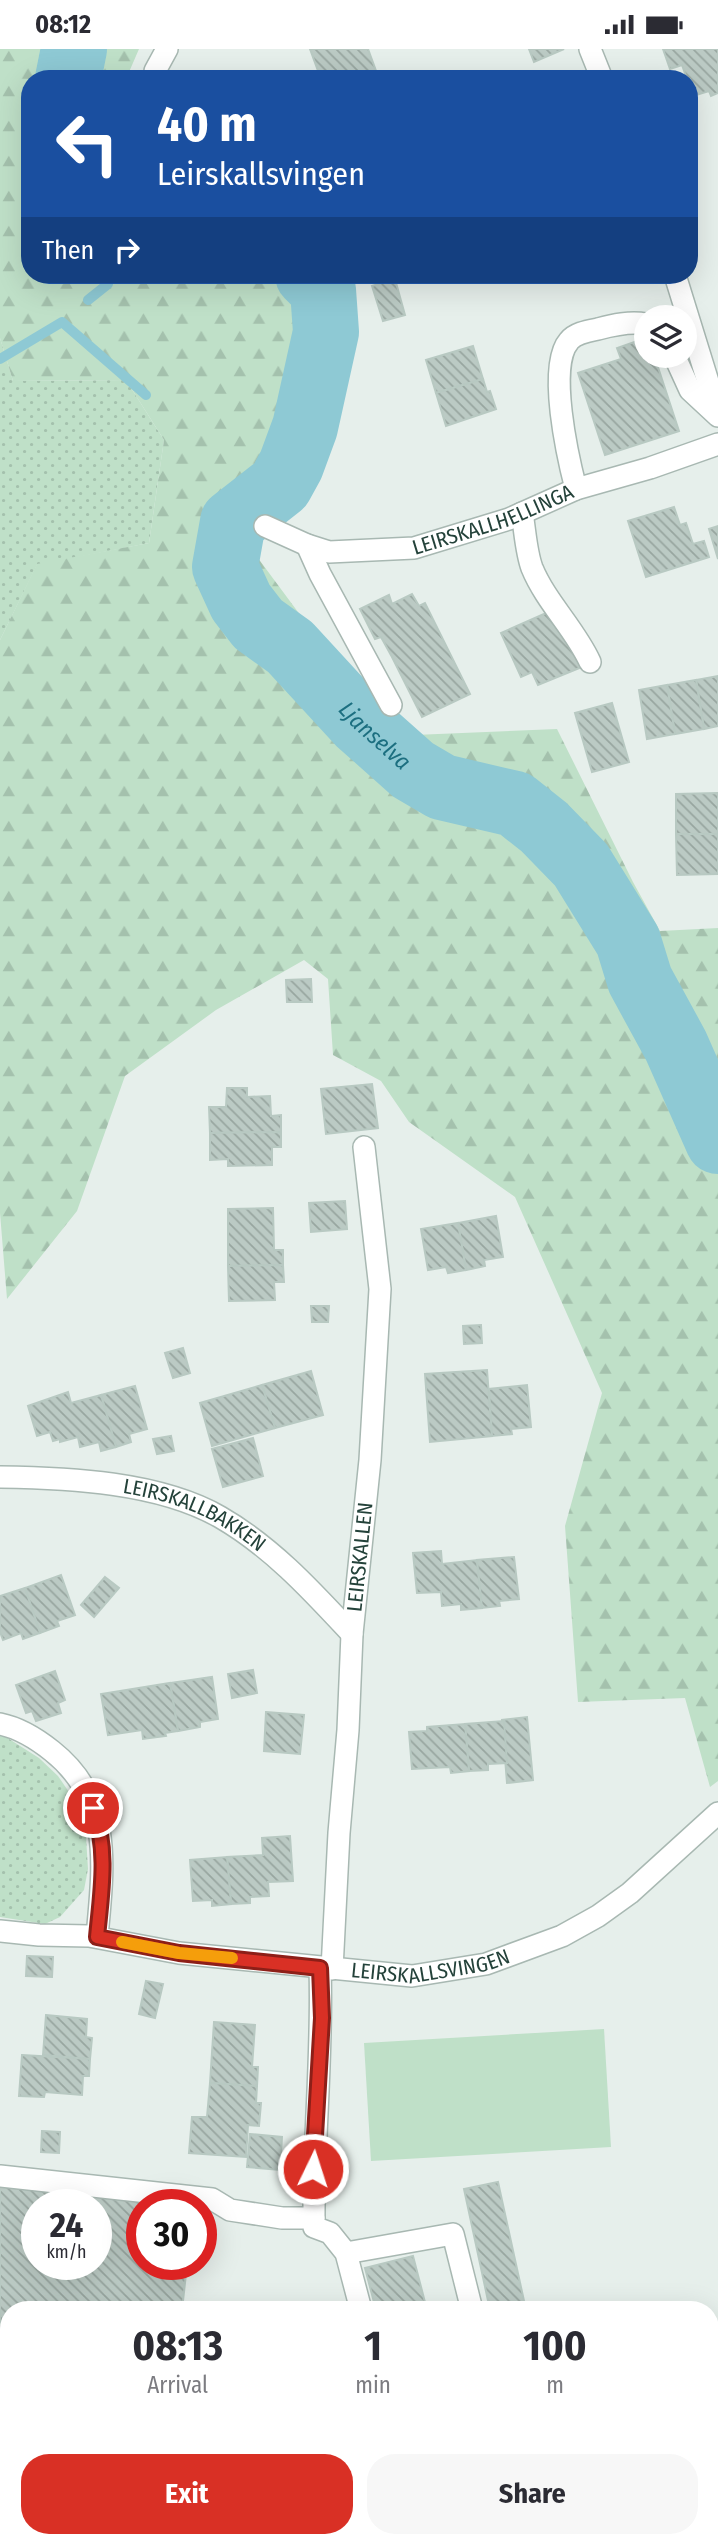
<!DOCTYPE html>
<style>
body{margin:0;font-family:"Fira Sans Condensed",sans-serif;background:#f7f7f7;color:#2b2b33;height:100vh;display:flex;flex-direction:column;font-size:26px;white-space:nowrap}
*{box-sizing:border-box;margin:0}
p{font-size:23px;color:#7c7c81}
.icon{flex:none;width:38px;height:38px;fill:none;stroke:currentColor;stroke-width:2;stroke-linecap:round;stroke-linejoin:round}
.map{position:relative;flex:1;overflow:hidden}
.details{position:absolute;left:0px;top:2252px;width:719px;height:247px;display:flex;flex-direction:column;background:#fff;border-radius:28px 28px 0 0;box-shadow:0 7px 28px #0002}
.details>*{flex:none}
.top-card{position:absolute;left:21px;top:21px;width:677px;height:214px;border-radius:28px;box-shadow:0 7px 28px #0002;background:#1a4fa0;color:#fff;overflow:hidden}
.fabs{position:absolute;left:634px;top:256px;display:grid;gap:14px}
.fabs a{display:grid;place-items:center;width:63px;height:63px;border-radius:50%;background:#fff;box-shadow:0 7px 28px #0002;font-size:35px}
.speed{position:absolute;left:21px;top:2140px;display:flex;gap:14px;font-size:35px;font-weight:700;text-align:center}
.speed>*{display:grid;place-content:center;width:91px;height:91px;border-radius:50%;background:#fff;box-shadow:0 7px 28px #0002;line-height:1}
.speed small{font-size:18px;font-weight:400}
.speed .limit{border:10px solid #d22;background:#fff;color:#111}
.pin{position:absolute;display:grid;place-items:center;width:60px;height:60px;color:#fff;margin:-30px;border:4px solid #fff;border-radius:50%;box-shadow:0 2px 7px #0007}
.me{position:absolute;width:77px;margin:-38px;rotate:4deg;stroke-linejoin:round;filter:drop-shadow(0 0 5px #0008)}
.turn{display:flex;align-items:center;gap:24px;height:147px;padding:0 21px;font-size:32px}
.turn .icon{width:91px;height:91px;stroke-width:2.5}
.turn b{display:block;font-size:49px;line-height:60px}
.then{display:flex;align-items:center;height:66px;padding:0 21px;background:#0003;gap:14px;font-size:26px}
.eta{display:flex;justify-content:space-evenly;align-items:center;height:119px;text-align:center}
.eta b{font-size:42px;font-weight:700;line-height:49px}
.action{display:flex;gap:14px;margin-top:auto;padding:14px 21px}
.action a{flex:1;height:80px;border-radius:28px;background:#d93025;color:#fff;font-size:28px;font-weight:700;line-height:80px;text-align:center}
.action a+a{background:#f7f7f7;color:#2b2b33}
.status{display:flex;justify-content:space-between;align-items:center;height:49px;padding:0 35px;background:#fff;direction:ltr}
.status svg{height:19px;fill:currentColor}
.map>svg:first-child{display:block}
.grass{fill:url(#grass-dots)}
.forest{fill:url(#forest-firs)}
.pitch{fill:#bfe0c8}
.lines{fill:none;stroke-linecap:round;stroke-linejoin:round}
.stream{stroke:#8ec9d4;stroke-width:10}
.river{stroke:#8ec9d4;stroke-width:66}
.building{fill:url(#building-back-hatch);stroke:#b8c9c2;stroke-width:2;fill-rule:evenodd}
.minor-casing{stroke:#a8b8b2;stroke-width:24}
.minor{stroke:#fff;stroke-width:21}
.route-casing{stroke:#8d1f18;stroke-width:18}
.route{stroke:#d93025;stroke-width:12}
.slow{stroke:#f59e0b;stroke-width:12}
.labels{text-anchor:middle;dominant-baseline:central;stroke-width:6;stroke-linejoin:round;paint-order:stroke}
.street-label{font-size:21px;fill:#24423a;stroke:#f7fbf9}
.water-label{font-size:23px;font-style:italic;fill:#1c6f80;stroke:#f7fbf9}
</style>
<div class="status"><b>08:12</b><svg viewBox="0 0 49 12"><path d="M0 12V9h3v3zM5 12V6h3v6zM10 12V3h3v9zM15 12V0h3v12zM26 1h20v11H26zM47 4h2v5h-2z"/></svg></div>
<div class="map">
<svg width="718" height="2498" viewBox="0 0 718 2498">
<defs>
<pattern id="grass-dots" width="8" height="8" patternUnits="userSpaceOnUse" patternTransform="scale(1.75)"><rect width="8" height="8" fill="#bfe0c8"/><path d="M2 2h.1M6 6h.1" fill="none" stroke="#a4c1ad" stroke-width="1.8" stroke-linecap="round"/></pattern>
<pattern id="forest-firs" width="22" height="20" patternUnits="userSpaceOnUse" patternTransform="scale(1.75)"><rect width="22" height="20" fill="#bfe0c8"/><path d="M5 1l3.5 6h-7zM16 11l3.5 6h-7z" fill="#a4c1ad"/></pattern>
<pattern id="building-back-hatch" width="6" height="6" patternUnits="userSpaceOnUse" patternTransform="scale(1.75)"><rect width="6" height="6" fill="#bbcac4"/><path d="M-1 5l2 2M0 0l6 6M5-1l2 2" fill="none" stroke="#98a6a0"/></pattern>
</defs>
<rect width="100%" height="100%" fill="#e6efeb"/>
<g class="grass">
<polygon points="0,289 13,332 126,331 164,391 149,494 37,516 0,591"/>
<polygon points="0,1687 6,1688 39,1709 58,1727 71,1746 86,1788 88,1820 84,1841 60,1868 45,1875 0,1868"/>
</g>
<polygon class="forest" points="0,0 139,0 126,30 30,30 30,226 323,226 338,252 252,501 390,687 557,680 633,833 660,882 718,879 718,1732 710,1738 685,1649 578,1653 565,1477 602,1344 515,1148 409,1073 381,1032 333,1006 328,930 304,911 216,961 125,1027 77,1162 7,1250 0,1164 0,591 37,515 149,494 164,391 126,331 13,332 0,289"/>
<polygon class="pitch" points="604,1980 611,2098 371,2112 364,1994"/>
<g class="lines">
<g class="stream">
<polyline points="88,251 108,235 109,226"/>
<polyline points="0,310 62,273 146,346"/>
</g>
<g class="river">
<polyline points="68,30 74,0"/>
<path id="s1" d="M 308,226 L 323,241 L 326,283 L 305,378 L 291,416 L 280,436 L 233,473 L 225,518 L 241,553 L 258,575 L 290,598 L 359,673 L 413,721 L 442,738 L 515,755 L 544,778 L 581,816 L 628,892 L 640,931 L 676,997 L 718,1092"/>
</g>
</g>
<g class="building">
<polygon points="310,0 368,0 379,30 321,30"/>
<polygon points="529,0 564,0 534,13"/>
<polygon points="663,0 718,0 718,44 711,47 709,42 693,47 690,30 687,30 682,16 670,20"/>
<polygon points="395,230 405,266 383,272 372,237"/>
<polygon points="646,289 646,306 654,306 679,382 605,406 578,324 621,310 617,299"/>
<polygon points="473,297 483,330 436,344 426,311"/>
<polygon points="483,330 487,343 490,342 496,360 446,377 436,344"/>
<polygon points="674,458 680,476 686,474 693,495 704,492 709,508 646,528 628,472"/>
<polygon points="718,477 718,510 709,480"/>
<polygon points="412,545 419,557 425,554 470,645 422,668 392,608 381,588 375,590 360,560 389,546 392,555"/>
<polygon points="555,560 582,618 538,636 532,623 521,628 501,584"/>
<polygon points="718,627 718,677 704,680 696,631"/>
<polygon points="696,631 704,680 675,685 667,636"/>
<polygon points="667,636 675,685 647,690 639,641"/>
<polygon points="612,654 629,713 592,723 575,664"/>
<polygon points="718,744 718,785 676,785 676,745"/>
<polygon points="676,785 718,785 718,825 677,826"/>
<polygon points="311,930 312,953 287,953 286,931"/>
<polygon points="372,1035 378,1079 326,1085 321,1040"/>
<polygon points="227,1039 247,1039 247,1048 270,1047 271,1067 281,1066 281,1083 210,1084 209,1058 226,1058"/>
<polygon points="281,1083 281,1098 272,1098 272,1116 228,1117 228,1110 210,1111 210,1084"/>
<polygon points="345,1152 347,1180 311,1183 309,1154"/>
<polygon points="273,1159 274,1201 283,1201 283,1216 228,1217 228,1160"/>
<polygon points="496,1167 503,1208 484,1211 485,1217 466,1221 458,1174"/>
<polygon points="458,1174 466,1221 448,1224 446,1218 428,1221 421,1180"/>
<polygon points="283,1216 284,1233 274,1233 275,1251 229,1252 228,1217"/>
<polygon points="311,1257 329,1257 328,1273 312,1273"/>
<polygon points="481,1276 482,1294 464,1295 463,1277"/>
<polygon points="183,1299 190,1324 173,1329 165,1304"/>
<polygon points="487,1321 492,1387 430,1393 425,1325"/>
<polygon points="311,1322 323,1366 275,1379 262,1336"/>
<polygon points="262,1336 275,1379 212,1397 200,1354"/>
<polygon points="527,1336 531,1378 511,1380 512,1385 492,1387 489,1340"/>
<polygon points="135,1337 147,1380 129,1385 131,1393 116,1398 101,1346"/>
<polygon points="68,1343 71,1354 101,1346 116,1398 101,1402 99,1393 80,1398 78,1388 60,1393 60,1390 53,1392 50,1383 37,1387 28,1357"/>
<polygon points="171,1387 174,1402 157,1405 153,1390"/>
<polygon points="253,1389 263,1427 223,1438 212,1400"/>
<polygon points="441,1502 442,1515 477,1511 482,1559 461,1561 461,1555 442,1557 441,1543 417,1544 413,1504"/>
<polygon points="514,1508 519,1550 499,1552 500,1557 482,1559 477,1511"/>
<polygon points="61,1526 75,1566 57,1572 59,1577 40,1584 25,1539"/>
<polygon points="105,1528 119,1539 94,1568 81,1556"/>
<polygon points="25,1539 40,1584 23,1590 21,1584 3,1591 0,1583 0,1547"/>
<polygon points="253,1621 257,1644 232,1649 228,1625"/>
<polygon points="55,1622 65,1651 58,1654 61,1664 36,1672 32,1662 26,1664 16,1636"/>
<polygon points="212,1628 218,1670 200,1673 200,1678 178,1682 170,1634"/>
<polygon points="170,1634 178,1682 165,1684 166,1687 143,1690 142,1681 108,1686 101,1645"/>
<polygon points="266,1663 304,1666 300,1705 264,1702"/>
<polygon points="527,1668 533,1731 507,1734 502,1671"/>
<polygon points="504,1672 507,1714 488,1715 488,1721 469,1722 465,1675"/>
<polygon points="465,1675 469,1722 451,1724 450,1718 412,1720 409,1683 427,1682 427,1678"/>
<polygon points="290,1787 293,1832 268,1833 269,1847 250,1848 250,1854 231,1855 227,1808 263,1806 262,1789"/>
<polygon points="227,1808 231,1855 212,1857 212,1851 193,1852 190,1811"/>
<polygon points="27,1907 53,1908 52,1928 26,1927"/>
<polygon points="146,1932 163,1935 155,1969 139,1965"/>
<polygon points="46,1966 87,1970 86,1988 92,1989 90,2010 43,2006"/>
<polygon points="214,1973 255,1976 252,2018 258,2018 257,2037 210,2034"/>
<polygon points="22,2006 90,2010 89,2027 83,2027 82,2046 45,2043 44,2048 19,2047"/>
<polygon points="210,2034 257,2037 256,2054 261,2054 259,2077 248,2076 246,2108 189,2104 192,2068 207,2068"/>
<polygon points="42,2082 60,2083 59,2104 41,2103"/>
<polygon points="250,2085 282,2088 280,2121 247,2118"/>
<polygon points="498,2133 526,2261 490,2261 464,2140"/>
<path d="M 0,2136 L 193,2156 L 142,2156 L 142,2216 L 187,2216 L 182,2261 L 9,2261 L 9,2304 L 0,2305 ZM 37,2156 L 96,2156 L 96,2216 L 37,2216 Z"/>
<polygon points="413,2207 427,2261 376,2261 365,2219"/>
</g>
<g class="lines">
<defs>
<g id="minor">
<polyline points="590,0 602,30"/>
<polyline points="156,30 155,22 167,0"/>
<polyline points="675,226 718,365"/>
<polyline points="674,306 690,341 718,367"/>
<path d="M 576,440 C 568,409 547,317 569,292 C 575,284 588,282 598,280 C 613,276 630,272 646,275"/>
<path d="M 522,464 C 525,481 526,503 532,519 C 546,553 575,580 590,613"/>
<path id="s2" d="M 265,477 L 307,496 L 329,503 L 414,499 L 509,470 L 576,440 L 650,419 L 718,395"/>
<polyline points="307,496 320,525 391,656"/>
<path id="s3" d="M 0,1428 C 69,1429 159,1433 220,1468 C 272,1498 312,1542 352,1585"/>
<path d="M 0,1675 C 20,1679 37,1690 52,1702 C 114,1751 103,1819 97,1888"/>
<path id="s4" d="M 0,1882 L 39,1886 L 89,1887 L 179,1904 L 412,1927 L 486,1915 L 562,1887 L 598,1867 L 630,1844 L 718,1764"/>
<path d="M 320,1919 C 323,2006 313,2091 314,2178 L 330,2184 L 346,2204 L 361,2261"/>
<path id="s5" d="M 332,1920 L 339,1784 L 348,1681 L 352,1585 L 370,1411 L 380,1240 L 364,1098"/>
<polyline points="0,2127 212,2150 230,2161 282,2169 314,2169"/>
<polyline points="346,2204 453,2185 472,2261"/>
</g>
</defs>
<use href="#minor" class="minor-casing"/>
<use href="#minor" class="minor"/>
</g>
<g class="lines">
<defs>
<path id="route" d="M 93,1759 C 109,1801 101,1845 97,1888 L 179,1904 L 320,1919 L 322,1969 L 313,2120"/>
</defs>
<use href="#route" class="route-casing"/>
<use href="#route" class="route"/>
<polyline class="slow" points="122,1893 179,1904 232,1909"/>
</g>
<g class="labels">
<g class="street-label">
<text stroke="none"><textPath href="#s2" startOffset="238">LEIRSKALLHELLINGA</textPath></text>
<text stroke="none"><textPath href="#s3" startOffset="201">LEIRSKALLBAKKEN</textPath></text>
<text stroke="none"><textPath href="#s5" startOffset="413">LEIRSKALLEN</textPath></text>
<text stroke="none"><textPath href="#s4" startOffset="434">LEIRSKALLSVINGEN</textPath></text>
</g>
<g class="water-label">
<text stroke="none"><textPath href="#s1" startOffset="558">Ljanselva</textPath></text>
</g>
</g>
</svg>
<div class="fabs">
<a><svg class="icon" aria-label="layers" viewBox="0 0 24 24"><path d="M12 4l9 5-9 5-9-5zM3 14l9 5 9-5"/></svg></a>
</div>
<div class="speed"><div>24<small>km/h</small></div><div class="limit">30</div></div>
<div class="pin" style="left:93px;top:1759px;background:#d93025"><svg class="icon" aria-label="arrive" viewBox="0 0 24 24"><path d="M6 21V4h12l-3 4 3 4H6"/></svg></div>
<svg class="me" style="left:313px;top:2120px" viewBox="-20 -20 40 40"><circle r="17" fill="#d93025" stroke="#fff" stroke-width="3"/><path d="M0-11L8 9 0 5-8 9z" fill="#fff"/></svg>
<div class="top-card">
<div class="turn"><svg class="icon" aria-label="left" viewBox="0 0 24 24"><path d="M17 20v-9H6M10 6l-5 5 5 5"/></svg><div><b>40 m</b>Leirskallsvingen</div></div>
<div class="then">Then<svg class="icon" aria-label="right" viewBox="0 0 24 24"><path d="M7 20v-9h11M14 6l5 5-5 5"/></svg></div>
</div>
<section class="details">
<div class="eta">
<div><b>08:13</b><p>Arrival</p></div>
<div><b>1</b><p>min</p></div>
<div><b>100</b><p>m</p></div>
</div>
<div class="action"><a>Exit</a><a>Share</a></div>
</section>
</div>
